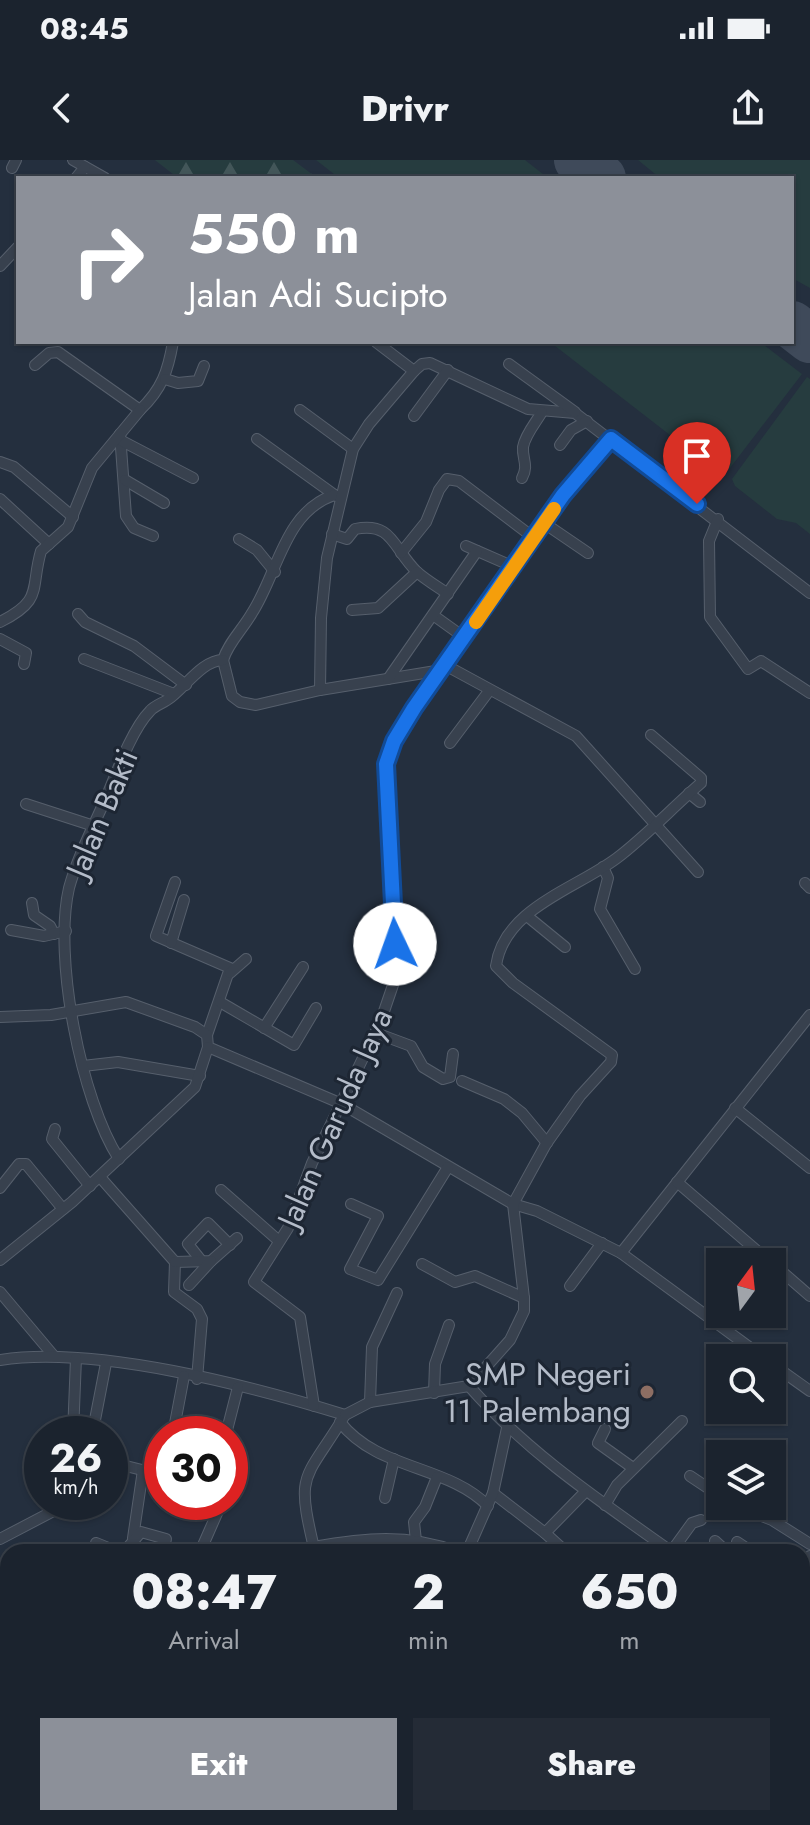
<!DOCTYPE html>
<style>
body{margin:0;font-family:Jost,sans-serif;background:#242b36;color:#f1f3f6;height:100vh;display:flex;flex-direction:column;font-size:30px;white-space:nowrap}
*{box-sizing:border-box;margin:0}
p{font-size:26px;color:#a0a4aa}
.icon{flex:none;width:44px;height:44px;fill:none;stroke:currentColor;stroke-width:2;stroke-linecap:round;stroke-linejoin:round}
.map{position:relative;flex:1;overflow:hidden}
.panel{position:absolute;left:0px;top:1384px;width:810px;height:282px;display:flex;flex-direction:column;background:#1b232e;border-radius:24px 24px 0 0;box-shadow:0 2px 6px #0004,0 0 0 2px #39404a}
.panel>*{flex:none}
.top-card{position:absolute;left:16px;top:16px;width:778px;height:168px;border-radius:0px;box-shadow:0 2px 6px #0004,0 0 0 2px #39404a;background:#8c9099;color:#fff;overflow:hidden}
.needle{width:52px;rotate:15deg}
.fabs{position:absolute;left:706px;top:1088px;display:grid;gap:16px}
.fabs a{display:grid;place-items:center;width:80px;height:80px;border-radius:0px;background:#1b232e;box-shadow:0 2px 6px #0004,0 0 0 2px #39404a;font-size:40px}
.speed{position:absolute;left:24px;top:1256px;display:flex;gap:16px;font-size:40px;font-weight:700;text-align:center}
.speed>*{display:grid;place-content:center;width:104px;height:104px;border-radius:50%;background:#1b232e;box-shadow:0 2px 6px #0004,0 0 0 2px #39404a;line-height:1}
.speed small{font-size:20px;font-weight:400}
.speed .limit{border:12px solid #d22;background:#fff;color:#111}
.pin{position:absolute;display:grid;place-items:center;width:68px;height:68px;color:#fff;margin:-82px -34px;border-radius:50% 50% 50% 0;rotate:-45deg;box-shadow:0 0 8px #0007}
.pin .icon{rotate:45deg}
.me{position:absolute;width:88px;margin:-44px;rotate:357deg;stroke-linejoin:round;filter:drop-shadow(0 0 6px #0008)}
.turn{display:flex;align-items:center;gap:28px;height:168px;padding:0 40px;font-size:36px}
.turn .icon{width:104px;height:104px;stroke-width:2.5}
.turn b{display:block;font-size:56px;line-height:68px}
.eta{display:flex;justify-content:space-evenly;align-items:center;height:136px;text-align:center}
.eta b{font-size:48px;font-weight:800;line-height:56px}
.primary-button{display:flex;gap:16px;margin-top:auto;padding:16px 40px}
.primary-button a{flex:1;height:92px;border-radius:0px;background:#8c9099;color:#fff;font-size:32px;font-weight:800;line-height:92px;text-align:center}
.primary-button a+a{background:#242b36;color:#f1f3f6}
.status{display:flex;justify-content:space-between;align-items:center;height:56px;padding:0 40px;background:#1b232e;direction:ltr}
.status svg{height:22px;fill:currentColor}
header{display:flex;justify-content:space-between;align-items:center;height:104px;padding:0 40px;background:#1b232e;font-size:36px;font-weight:800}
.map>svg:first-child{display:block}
.grass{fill:#263c3f}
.forest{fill:url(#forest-firs)}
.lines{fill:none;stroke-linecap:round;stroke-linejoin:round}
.taxiway{stroke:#3f4a5a;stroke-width:18}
.runway{stroke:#3f4a5a;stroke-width:48}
.minor-casing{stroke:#565f6c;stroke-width:12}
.minor{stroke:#38414e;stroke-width:10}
.route-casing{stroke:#114b97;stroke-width:20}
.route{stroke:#1a73e8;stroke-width:14}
.slow{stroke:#f59e0b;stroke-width:14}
.education-dot{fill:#8d6e63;stroke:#1d2633;stroke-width:3}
.labels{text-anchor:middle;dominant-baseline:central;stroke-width:6;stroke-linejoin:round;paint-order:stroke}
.street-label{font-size:32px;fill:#b4bcc9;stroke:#1d2633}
.poi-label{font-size:32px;fill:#b4bcc9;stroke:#1d2633;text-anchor:end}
</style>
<div class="status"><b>08:45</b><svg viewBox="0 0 49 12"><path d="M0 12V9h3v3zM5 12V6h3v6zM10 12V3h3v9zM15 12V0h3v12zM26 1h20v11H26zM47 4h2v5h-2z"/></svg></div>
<header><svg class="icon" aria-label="back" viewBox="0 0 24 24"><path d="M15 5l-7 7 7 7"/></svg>Drivr<svg class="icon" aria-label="share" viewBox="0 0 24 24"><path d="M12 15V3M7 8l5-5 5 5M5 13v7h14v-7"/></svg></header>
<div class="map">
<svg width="810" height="1665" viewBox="0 0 810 1665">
<defs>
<pattern id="forest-firs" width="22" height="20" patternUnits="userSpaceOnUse" patternTransform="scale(2)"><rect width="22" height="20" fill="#263c3f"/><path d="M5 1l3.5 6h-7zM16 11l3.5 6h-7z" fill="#435659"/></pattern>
</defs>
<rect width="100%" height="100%" fill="#242f3e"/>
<g class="grass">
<polygon points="316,0 525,0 548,18 339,18"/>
<polygon points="638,0 810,0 810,128 792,118 792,18 660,18"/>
<polygon points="550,182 760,182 802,214 730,308 715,310"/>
<polygon points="807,217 810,219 810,374 796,363 777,359 735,326 732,319"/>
</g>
<polygon class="forest" points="155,0 293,0 317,18 178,18"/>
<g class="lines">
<g class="taxiway">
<polyline points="599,0 605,18"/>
<polyline points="792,162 810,165"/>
</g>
<g class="runway">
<polyline points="578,0 602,18"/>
<polyline points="792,165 810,179"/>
</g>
<defs>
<g id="minor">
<polyline points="73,0 105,18"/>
<polyline points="12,8 16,0"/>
<polyline points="76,18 85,7"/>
<polyline points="0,106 18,87"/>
<polyline points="376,182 414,211 422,204 430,203 528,249 575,253 810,433"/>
<polyline points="509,204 575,252"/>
<path d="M 35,205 L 49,193 L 58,192 L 140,250 C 162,229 168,211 173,182"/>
<polyline points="165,219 178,223 198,221 204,206"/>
<polyline points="300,250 353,289"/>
<polyline points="414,256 448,210"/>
<polyline points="120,274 126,356 134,368 153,376"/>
<polyline points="257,279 336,336"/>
<polyline points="122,281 193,318"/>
<polyline points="560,285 571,270 587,261"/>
<polyline points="0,302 14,307 73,357"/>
<path d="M 522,318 C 529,305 522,299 523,287 C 525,275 536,262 542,252"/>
<polyline points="125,320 164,343"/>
<polyline points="0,339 49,384"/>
<polyline points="718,359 709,381 710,457 748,509 761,501 810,533"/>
<polyline points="544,363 588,393"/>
<path d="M 332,374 L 347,379 L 355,369 C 393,361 393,389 417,412 C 426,420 438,427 448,434"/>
<polyline points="239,379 257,390 275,412"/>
<polyline points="466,386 514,407"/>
<polyline points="401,393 426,362 439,330 447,319 459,321 534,378"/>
<polyline points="352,450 378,448 417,412"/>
<polyline points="78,454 85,462 134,486 186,525"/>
<polyline points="433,455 465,478"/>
<path d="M 0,462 C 44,440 30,429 41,391 L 68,367 L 92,308 L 140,250"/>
<polyline points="0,479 26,493 24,504"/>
<polyline points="84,499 174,534"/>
<polyline points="223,500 232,536 240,542 256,545 320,530 442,510"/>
<path d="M 223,500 C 228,483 243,469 252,453 C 278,413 284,352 334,335"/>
<polyline points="445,505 576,576 698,712"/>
<polyline points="388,519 477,391"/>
<polyline points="320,530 321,458 327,398 353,289 369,264 414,211"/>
<polyline points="450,583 489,531"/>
<polyline points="689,633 700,642"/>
<polyline points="26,644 94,666"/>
<polyline points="603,707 608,718 600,749 635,809"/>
<polyline points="175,722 156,776 230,808 207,875"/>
<polyline points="805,723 810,728"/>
<polyline points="32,743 34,755 50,766 54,774"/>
<polyline points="527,756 565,787"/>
<polyline points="11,770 44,776 66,771"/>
<polyline points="362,770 394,758"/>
<polyline points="171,783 184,740"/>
<polyline points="230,813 246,799"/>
<polyline points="220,842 294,885 316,848"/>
<polyline points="0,857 51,855 126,842 195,867 207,875 208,887 342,944 513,1044 537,1051 621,1093 810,855"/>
<polyline points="264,868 303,807"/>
<polyline points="376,873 411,886 423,907 443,919 450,917 453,894"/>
<polyline points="83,906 118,902 200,916"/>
<polyline points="462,921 504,939 522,953 547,983"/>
<polyline points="735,948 810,1008"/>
<polyline points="55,969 52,979 90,1026"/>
<path d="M 119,999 C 81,940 53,797 69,728 C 77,698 93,667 106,638 C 116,614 132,569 150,551 C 155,545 164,543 170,538 C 186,526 203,500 223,500"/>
<polyline points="100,1017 175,1102 174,1132 197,1149 202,1159 197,1219"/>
<polyline points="677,1022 770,1102"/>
<polyline points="0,1028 19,1004 26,1004 63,1049"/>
<polyline points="221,1030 279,1081"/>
<polyline points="351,1044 378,1056 350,1109 378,1120 448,1007"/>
<polyline points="621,1093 764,1198"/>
<polyline points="200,1099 188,1084 208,1063 230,1085"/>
<polyline points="0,1100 72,1042 195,927 208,887"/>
<polyline points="175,1102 211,1101 237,1078"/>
<polyline points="772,1103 810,1136"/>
<polyline points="422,1104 455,1122 475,1116 524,1138"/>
<polyline points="189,1125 211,1101"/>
<polyline points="570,1126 602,1083"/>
<polyline points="0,1132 53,1195"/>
<path d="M 0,1200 C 95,1185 251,1226 345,1255 C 304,1323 295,1309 315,1392"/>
<polyline points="772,1204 810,1231"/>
<path d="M 469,1226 C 528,1293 600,1341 672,1392"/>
<polyline points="434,1233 435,1204 449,1165"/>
<polyline points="370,1242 372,1187 397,1133"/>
<polyline points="314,1246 300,1157 254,1122 288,1068 312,1003 380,863 393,825 395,784 386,604 394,581 414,548 563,335 611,279"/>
<path d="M 345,1255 L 370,1242 L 469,1226 L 510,1180 L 524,1151 L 524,1138 L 513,1044 L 546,984 L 580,936 L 611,902 L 612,895 L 513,823 L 496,806 C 504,748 576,729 617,698 C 647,675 673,647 701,623 L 701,618 L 651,575"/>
<path d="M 340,1262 C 377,1310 448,1305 488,1346"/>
<polyline points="94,1265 106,1203"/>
<polyline points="605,1269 598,1283 633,1308"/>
<polyline points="73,1274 76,1198"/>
<polyline points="173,1274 184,1216"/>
<polyline points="226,1274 238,1227"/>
<polyline points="110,1302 162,1315"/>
<polyline points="153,1312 158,1291 162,1290"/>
<polyline points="690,1316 720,1336"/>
<polyline points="493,1333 545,1373 585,1332"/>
<polyline points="385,1338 394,1299"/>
<polyline points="605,1345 617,1325 682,1261"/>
<polyline points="736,1346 772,1360 810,1384"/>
<polyline points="545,1373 566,1392"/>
<polyline points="133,1378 143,1310"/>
<polyline points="0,1379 63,1346"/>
<polyline points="416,1381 414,1362 425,1347 437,1317"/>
<polyline points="715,1381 727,1392"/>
<polyline points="737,1382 752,1392"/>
<path d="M 313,1387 C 364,1378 408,1373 457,1392"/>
<polyline points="95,1392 96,1383 118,1392"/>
<polyline points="124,1392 141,1372 166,1379 163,1392"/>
<polyline points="200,1392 222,1342"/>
<polyline points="467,1392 493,1333 507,1268"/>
<polyline points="671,1392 692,1363 701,1360"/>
<polyline points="802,1407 810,1396"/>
<polyline points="802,1429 810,1436"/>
<polyline points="802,1585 810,1591"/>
<polyline points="361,1658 371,1665"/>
<polyline points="671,1658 680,1665"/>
<polyline points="729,1658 738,1665"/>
<polyline points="798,1658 810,1664"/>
<polyline points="531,1662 534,1658"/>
<polyline points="132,1665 135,1658"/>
<polyline points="162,1665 164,1658"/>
<polyline points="265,1665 269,1658"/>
<polyline points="396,1665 396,1661"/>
<polyline points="425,1665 429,1658"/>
<polyline points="477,1665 481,1658"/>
<polyline points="614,1665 619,1658"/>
<polyline points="711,1665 716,1658"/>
</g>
</defs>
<use href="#minor" class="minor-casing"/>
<use href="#minor" class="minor"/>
</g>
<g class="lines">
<defs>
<polyline id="route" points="395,784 386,604 394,581 414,548 563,335 611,279 697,344"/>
</defs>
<use href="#route" class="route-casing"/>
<use href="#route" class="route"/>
<polyline class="slow" points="476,462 554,349"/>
</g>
<circle class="education-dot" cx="647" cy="1232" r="8"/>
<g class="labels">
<g class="street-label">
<text transform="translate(102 653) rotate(-67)">Jalan Bakti</text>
<text transform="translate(335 958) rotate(-66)">Jalan Garuda Jaya</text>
</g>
<g class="poi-label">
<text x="631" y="1214">SMP Negeri<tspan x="631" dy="37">11 Palembang</tspan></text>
</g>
</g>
</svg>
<div class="fabs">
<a><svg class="needle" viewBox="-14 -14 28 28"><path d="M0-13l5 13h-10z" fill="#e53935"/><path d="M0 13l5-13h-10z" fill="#a0a4aa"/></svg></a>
<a><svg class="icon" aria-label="search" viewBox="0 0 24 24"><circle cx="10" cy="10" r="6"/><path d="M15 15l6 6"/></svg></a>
<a><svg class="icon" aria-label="layers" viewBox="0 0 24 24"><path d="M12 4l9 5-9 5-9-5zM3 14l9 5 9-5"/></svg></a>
</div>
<div class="speed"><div>26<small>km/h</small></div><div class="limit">30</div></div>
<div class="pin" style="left:697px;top:344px;background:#d93025"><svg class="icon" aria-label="arrive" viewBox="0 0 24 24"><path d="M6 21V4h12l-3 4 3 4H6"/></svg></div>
<svg class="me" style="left:395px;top:784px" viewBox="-20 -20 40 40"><circle r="19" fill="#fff"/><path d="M0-13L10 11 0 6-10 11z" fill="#1a73e8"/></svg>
<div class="top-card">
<div class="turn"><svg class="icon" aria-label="right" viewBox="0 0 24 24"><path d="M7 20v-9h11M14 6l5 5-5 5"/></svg><div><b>550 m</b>Jalan Adi Sucipto</div></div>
</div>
<section class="panel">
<div class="eta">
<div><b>08:47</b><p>Arrival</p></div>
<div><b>2</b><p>min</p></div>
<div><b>650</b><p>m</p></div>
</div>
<div class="primary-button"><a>Exit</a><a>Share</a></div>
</section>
</div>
